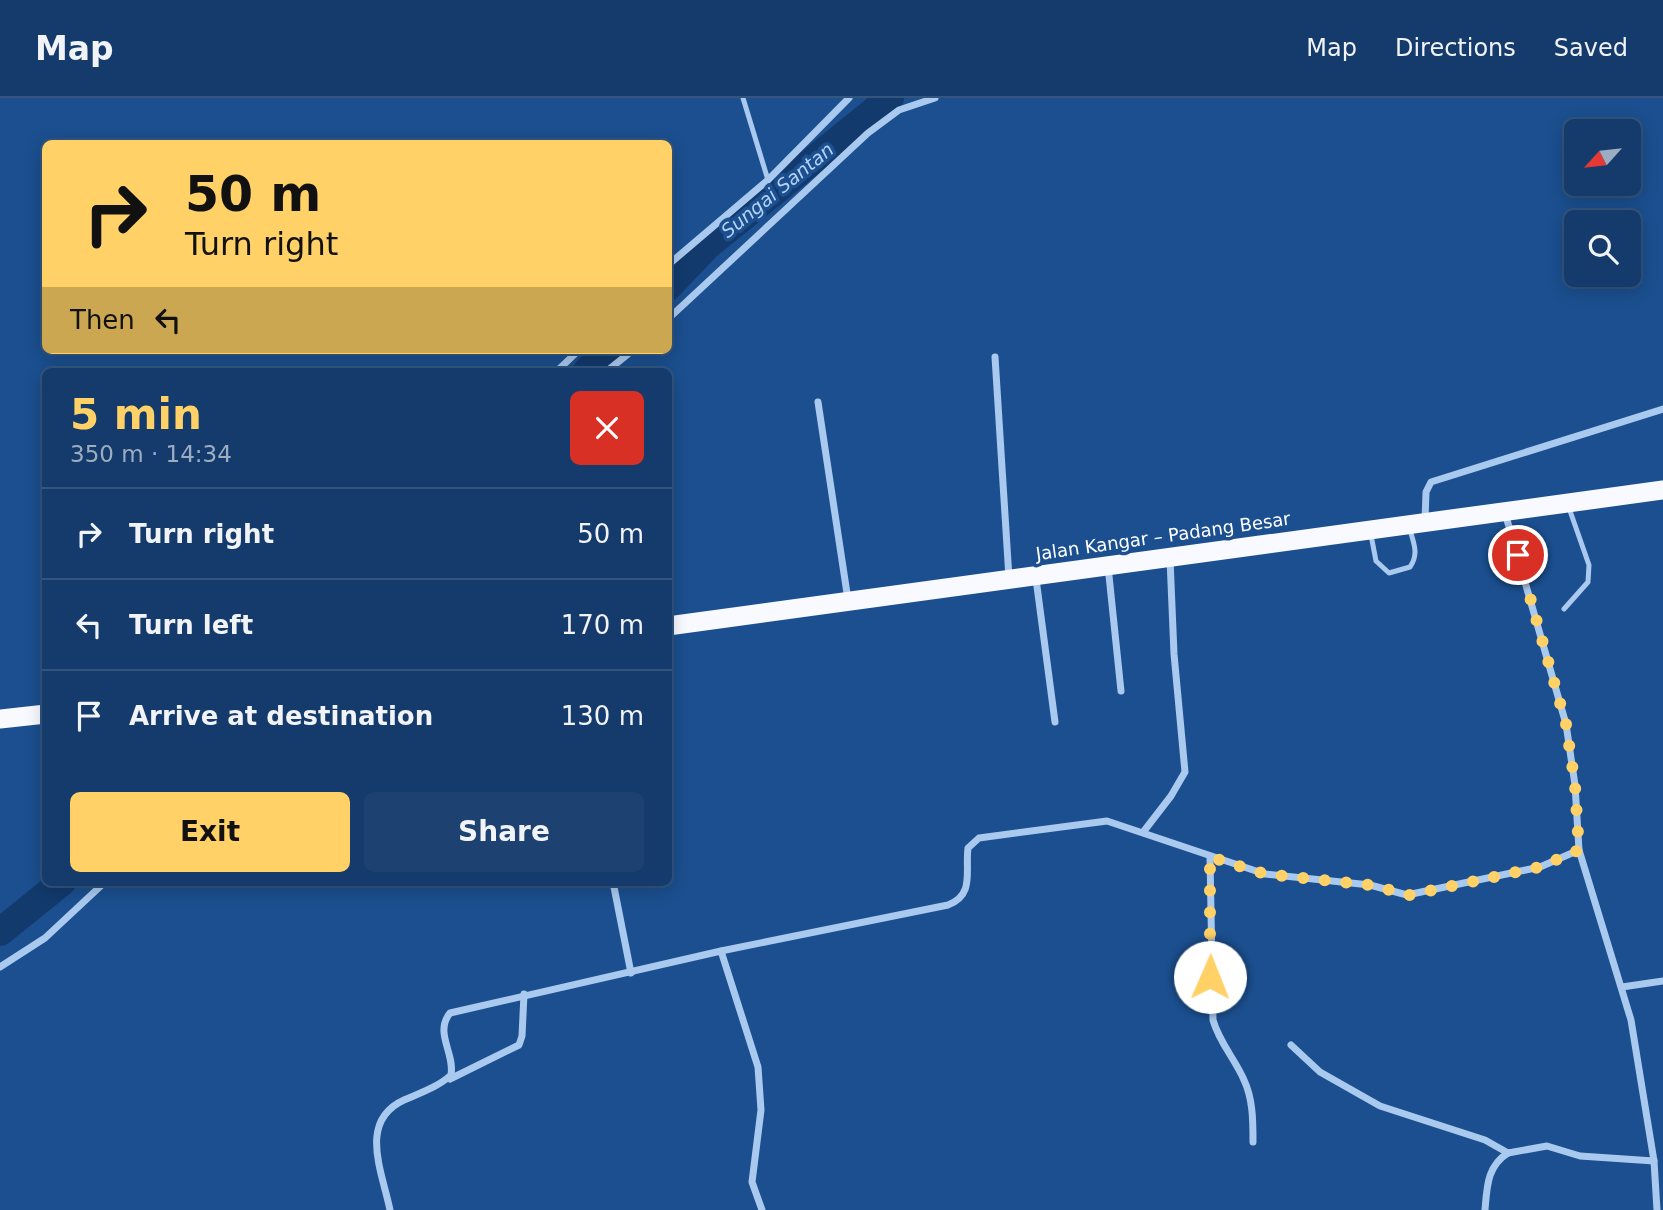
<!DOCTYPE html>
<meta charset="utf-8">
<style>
body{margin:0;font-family:"DejaVu Sans",sans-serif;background:#1d4271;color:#f1f3f6;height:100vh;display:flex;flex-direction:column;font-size:26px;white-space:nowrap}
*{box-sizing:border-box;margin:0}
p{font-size:23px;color:#9dadc1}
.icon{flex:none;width:38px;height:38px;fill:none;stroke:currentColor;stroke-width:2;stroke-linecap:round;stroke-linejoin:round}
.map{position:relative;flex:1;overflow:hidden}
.panel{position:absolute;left:42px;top:270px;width:630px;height:518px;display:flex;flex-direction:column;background:#143b6b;border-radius:10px;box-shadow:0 4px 18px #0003,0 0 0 2px #33557e}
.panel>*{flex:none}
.guide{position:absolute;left:42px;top:42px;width:630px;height:214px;border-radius:10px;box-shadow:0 4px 18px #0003,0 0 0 2px #33557e;background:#ffd166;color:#111;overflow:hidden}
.needle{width:46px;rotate:243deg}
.buttons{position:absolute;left:1564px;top:21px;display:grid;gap:14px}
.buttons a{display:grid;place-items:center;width:77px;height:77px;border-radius:10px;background:#143b6b;box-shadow:0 4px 18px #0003,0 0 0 2px #33557e;font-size:35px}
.pin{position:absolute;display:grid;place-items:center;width:60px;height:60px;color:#fff;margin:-30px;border:4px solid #fff;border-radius:50%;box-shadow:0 2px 7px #0007}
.me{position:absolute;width:77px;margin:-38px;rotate:1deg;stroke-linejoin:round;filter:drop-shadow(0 0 5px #0008)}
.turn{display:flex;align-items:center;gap:24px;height:147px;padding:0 28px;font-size:32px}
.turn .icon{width:91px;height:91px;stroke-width:2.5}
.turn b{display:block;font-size:49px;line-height:60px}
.then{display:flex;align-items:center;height:66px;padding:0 28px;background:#0003;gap:14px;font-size:26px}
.round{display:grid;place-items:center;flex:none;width:74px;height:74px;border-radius:10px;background:#1d4271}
.headline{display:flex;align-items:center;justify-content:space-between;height:119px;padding:0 28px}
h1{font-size:42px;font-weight:700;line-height:52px;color:#ffd166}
.primary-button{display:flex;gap:14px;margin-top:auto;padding:14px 28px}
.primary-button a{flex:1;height:80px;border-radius:10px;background:#ffd166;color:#111;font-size:28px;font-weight:700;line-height:80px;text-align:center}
.primary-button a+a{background:#1d4271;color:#f1f3f6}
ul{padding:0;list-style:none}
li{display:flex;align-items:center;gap:21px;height:91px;padding:0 28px;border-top:2px solid #33557e}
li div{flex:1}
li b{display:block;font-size:26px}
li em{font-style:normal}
header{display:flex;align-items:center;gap:42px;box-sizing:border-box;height:98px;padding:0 35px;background:#143b6b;border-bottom:2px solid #33557e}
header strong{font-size:33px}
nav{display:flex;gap:38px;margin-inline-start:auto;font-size:24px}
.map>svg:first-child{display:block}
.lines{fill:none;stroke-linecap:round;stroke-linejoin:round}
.river{stroke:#123a6d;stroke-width:28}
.service{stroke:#a9c9ee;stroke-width:5}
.minor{stroke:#a9c9ee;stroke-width:7}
.trunk{stroke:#f8faff;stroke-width:19}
.route{stroke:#ffd166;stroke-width:12;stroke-dasharray:0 21.6}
.labels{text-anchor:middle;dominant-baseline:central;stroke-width:7;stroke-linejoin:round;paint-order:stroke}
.street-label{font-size:18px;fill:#fff;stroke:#1b4f8f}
.water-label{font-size:19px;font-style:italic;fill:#b5d3f5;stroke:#1b4f8f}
</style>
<header>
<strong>Map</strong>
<nav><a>Map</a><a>Directions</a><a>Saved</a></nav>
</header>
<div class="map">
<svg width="1663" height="1112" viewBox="0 0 1663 1112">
<rect width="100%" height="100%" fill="#1b4f8f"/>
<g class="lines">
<g class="river">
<polyline points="668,189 707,148 890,0"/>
<polyline points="587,273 608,252"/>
<polyline points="0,834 62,784"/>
</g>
<g class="service">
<polyline points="743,0 768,82"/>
<path d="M 1371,437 L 1376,463 L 1389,475 L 1410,469 C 1419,456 1414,446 1410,432"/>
<polyline points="1564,511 1588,484 1589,467 1569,410"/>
</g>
<g class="minor">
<polyline points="668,167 768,82 849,0"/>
<polyline points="668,221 868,35 899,12 935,0"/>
<polyline points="995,259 1009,480"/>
<polyline points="557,273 579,252"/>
<polyline points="607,273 633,252"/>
<polyline points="818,304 848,502"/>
<polyline points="1505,415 1566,626 1575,687 1579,752 1631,922 1654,1063 1657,1112"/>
<polyline points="1425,423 1426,394 1431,384 1663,311"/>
<polyline points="1108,468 1121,593"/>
<polyline points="1036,481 1055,624"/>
<polyline points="1144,733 1171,698 1185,674 1174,556 1170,461"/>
<path d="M 1210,759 L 1213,922 C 1219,944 1235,961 1244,982 C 1253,1001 1253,1023 1253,1044"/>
<polyline points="613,784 631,875"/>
<polyline points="721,853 758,969 761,1012 752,1084 762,1112"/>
<polyline points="0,869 45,840 105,784"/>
<polyline points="1622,889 1663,883"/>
<polyline points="1291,947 1320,974 1380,1008 1485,1042 1508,1055 1547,1048 1580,1058 1654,1063"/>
<polyline points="450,981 519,947 522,938 524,896"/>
<path d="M 390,1112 C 382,1073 358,1023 404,1002 C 420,995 438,989 451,977 C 455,955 434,935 450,915 L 721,853 L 948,807 C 975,797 965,773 968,750 L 979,740 L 1107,723 L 1265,776 L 1370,787 L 1407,797 L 1540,769 L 1579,752"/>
<path d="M 1485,1112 C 1487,1089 1487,1068 1508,1055"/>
</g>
<g class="trunk">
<polyline points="668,528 1663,392"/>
<polyline points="0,621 46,616"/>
</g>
</g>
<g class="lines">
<polyline class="route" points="1210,879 1210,759 1265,776 1370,787 1410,797 1540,769 1579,752 1575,687 1566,626 1518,457"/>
</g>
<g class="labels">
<g class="street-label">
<text transform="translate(1163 438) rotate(-8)">Jalan Kangar – Padang Besar</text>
</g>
<g class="water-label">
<text transform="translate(777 92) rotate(-39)">Sungai Santan</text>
</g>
</g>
</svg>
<div class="buttons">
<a><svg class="needle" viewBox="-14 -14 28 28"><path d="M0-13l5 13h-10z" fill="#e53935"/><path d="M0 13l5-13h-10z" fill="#9dadc1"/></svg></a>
<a><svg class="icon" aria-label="search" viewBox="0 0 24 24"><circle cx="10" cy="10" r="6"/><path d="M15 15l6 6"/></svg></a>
</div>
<div class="pin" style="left:1518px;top:457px;background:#d93025"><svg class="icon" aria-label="arrive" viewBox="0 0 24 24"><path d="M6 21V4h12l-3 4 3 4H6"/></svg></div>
<svg class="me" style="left:1210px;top:879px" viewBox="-20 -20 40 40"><circle r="19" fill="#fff"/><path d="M0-13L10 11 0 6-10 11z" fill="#ffd166"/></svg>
<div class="guide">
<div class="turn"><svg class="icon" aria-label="right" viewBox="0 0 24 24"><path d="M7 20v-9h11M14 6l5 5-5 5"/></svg><div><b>50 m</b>Turn right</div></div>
<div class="then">Then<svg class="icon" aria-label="left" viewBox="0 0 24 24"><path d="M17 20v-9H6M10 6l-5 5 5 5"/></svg></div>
</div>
<section class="panel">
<div class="headline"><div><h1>5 min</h1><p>350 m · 14:34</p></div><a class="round" style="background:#d93025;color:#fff"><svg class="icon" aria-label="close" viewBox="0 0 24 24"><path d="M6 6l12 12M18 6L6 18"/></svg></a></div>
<ul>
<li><svg class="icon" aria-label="right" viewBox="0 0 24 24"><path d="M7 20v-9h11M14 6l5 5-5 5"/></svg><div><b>Turn right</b></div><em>50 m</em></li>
<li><svg class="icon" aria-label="left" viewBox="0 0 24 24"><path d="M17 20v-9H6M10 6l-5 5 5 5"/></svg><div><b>Turn left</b></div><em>170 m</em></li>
<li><svg class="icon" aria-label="arrive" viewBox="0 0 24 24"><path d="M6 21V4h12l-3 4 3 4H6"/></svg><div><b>Arrive at destination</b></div><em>130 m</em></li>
</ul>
<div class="primary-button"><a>Exit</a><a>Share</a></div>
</section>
</div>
